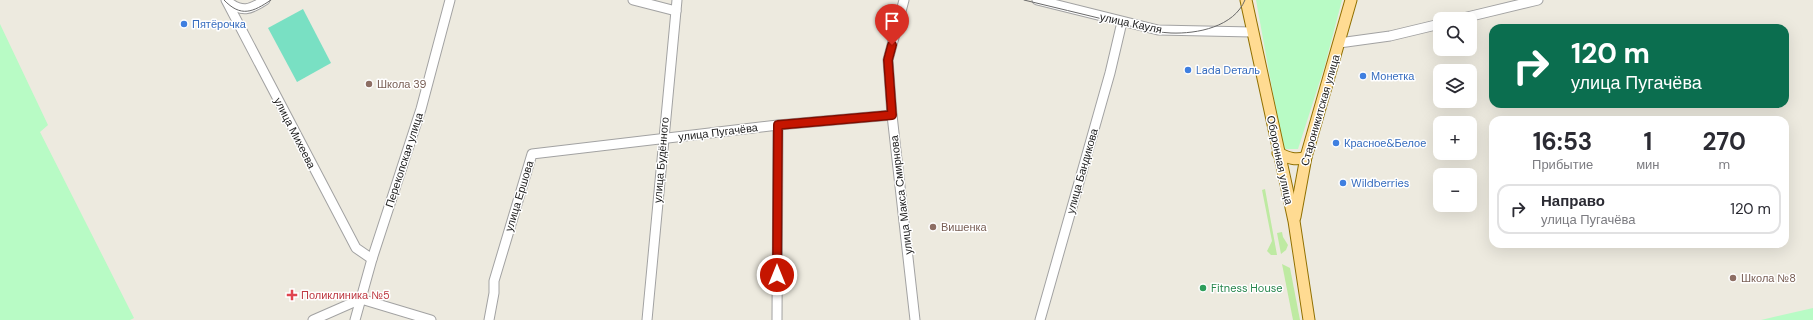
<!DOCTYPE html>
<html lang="ru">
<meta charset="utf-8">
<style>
body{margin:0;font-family:"DM Sans",sans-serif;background:#f2f2f3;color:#2b2b33;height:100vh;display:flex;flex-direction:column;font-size:15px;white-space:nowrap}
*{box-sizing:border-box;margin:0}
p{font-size:13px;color:#7c7c81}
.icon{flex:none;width:22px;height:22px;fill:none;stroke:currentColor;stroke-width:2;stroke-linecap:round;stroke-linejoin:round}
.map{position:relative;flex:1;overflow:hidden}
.side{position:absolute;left:1489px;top:116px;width:300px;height:132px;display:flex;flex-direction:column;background:#fff;border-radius:12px;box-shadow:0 4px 16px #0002}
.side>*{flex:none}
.top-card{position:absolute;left:1489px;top:24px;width:300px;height:84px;border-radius:12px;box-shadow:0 4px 16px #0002;background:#0b6e4f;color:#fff;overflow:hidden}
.buttons{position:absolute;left:1433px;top:12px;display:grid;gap:8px}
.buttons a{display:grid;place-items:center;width:44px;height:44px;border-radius:8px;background:#fff;box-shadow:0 4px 16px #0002;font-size:20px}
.pin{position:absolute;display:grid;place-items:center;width:34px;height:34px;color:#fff;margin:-41px -17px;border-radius:50% 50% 50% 0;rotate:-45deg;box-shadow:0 0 4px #0007}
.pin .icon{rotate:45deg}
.me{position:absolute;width:44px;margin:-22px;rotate:0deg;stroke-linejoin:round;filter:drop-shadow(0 0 3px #0008)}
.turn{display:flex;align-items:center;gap:14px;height:84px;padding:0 16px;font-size:18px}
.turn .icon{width:52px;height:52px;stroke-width:2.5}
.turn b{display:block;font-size:28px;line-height:34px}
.eta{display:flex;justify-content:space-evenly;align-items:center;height:68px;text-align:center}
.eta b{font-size:24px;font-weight:700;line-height:28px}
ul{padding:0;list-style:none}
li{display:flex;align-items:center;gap:12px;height:50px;margin:0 8px 6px;padding:0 8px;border:2px solid #e1e1e2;border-radius:12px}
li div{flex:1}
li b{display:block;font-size:15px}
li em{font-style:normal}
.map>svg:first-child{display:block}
.grass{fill:#beeaa2}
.park{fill:#b8fbc5}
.pitch{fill:#79e0c3}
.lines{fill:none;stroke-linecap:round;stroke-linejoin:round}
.minor-casing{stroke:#a2a2a2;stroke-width:11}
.major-casing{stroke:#917000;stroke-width:13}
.minor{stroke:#fff;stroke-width:9}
.major{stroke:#ffdb92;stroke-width:11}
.tram{stroke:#696969;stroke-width:1}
.route-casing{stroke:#800e00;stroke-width:10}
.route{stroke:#c51500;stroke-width:7}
.shop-dot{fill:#3f7fe0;stroke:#fff;stroke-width:1.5}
.education-dot{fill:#8d6e63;stroke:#fff;stroke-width:1.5}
.leisure-dot{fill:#2e9e5b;stroke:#fff;stroke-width:1.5}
.health-dot{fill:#e0444e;stroke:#fff;stroke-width:1.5}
.labels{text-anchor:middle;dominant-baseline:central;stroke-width:3;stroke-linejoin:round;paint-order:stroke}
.street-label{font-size:11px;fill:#1b1b1b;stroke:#fff}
.shop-label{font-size:11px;fill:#366cbe;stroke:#fff;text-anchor:start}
.education-label{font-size:11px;fill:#785e54;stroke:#fff;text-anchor:start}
.leisure-label{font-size:11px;fill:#27864d;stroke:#fff;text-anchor:start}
.health-label{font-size:11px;fill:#be3a42;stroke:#fff;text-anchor:start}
</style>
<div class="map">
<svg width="1813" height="320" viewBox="0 0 1813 320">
<rect width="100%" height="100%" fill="#edeadf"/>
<g class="grass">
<polygon points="1265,189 1277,255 1271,255 1267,251 1272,241 1262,190"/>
<polygon points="1282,232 1283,237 1288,245 1286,250 1281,254 1277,233"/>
<polygon points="1282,264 1290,268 1300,320 1293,320"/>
</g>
<g class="park">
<polygon points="1256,0 1342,0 1325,65 1298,149 1283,149"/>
<polygon points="0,24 48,125 40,132 134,318 130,320 0,320"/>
<polygon points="1813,308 1813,320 1761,320"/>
</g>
<polygon class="pitch" points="303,9 331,63 297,82 268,28"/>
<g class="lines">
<defs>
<g id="minor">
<polyline points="226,0 356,248 372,259"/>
<polyline points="633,0 676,11"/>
<polyline points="904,0 888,60 892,115 915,320"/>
<polyline points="1037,0 1158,30 1252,32"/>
<path d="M 227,1 C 242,13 250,10 265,0"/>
<polyline points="1459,19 1538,0"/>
<polyline points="1339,43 1390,36 1440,24"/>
<polyline points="313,320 361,299 431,320"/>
<polyline points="355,320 372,259 421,109 450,0"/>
<polyline points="489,320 494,293 494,281 532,154 778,125 892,115"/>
<polyline points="647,320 677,0"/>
<polyline points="777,320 778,125"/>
<polyline points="1040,320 1110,73 1122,22"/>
</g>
<g id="major">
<polyline points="1246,0 1294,221 1309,320"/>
<path d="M 1278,153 C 1288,158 1296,161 1306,157"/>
<polyline points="1295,217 1306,157 1351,0"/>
</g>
</defs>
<use href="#minor" class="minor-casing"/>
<use href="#major" class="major-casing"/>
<use href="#minor" class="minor"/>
<use href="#major" class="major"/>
<g class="tram">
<path d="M 224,0 C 241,18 253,12 271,0"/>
<path d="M 1024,0 C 1053,7 1082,14 1111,21 C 1130,26 1150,32 1171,33 C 1197,34 1234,27 1245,0"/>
</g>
</g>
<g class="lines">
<defs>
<polyline id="route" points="777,275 778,125 892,115 888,60 892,45"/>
</defs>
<use href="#route" class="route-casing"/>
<use href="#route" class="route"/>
</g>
<g class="shop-dot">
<circle cx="184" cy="24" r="4"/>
<circle cx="1188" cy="70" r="4"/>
<circle cx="1363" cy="76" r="4"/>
<circle cx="1336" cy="143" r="4"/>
<circle cx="1343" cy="183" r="4"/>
</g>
<g class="education-dot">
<circle cx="369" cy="84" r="4"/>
<circle cx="933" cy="227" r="4"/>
<circle cx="1733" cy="278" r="4"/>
</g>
<circle class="leisure-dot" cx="1203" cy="288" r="4"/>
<path class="health-dot" d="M290 289h4v4h4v4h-4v4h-4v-4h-4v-4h4z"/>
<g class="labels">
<g class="street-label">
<text transform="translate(1131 23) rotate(12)">улица Кауля</text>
<text transform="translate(1320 110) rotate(-74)">Староникитская улица</text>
<text transform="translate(718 132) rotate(-7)">улица Пугачёва</text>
<text transform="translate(295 133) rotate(63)">улица Михеева</text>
<text transform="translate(404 160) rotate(-72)">Перекопская улица</text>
<text transform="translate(661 160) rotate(-85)">улица Будённого</text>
<text transform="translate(1280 160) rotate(78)">Оборонная улица</text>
<text transform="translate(1082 171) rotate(-74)">улица Бандикова</text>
<text transform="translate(901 195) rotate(-97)">улица Макса Смирнова</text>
<text transform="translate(519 196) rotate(-73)">улица Ершова</text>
</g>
<g class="shop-label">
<text x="192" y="24">Пятёрочка</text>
<text x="1196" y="70">Lada Dеталь</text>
<text x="1371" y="76">Монетка</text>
<text x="1344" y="143">Красное&amp;Белое</text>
<text x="1351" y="183">Wildberries</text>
</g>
<g class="education-label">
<text x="377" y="84">Школа 39</text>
<text x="941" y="227">Вишенка</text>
<text x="1741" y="278">Школа №8</text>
</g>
<g class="leisure-label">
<text x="1211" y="288">Fitness House</text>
</g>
<g class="health-label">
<text x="301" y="295">Поликлиника №5</text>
</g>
</g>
</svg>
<div class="buttons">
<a><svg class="icon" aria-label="search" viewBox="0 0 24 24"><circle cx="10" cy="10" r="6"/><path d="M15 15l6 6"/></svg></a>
<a><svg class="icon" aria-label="layers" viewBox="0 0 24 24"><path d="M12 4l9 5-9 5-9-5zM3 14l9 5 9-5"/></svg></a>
<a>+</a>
<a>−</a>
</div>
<div class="pin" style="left:892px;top:45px;background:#d93025"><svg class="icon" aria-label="arrive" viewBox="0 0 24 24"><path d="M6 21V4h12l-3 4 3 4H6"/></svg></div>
<svg class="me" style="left:777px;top:275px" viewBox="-20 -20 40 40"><circle r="17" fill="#c51500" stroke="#fff" stroke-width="3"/><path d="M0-11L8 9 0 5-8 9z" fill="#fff"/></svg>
<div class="top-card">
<div class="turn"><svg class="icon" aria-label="right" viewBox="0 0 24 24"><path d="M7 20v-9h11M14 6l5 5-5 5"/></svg><div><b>120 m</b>улица Пугачёва</div></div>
</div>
<section class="side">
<div class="eta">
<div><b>16:53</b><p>Прибытие</p></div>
<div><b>1</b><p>мин</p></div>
<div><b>270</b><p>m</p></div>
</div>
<ul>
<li><svg class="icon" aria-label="right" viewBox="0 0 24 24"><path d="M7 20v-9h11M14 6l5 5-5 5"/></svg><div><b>Направо</b><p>улица Пугачёва</p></div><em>120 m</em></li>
</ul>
</section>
</div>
